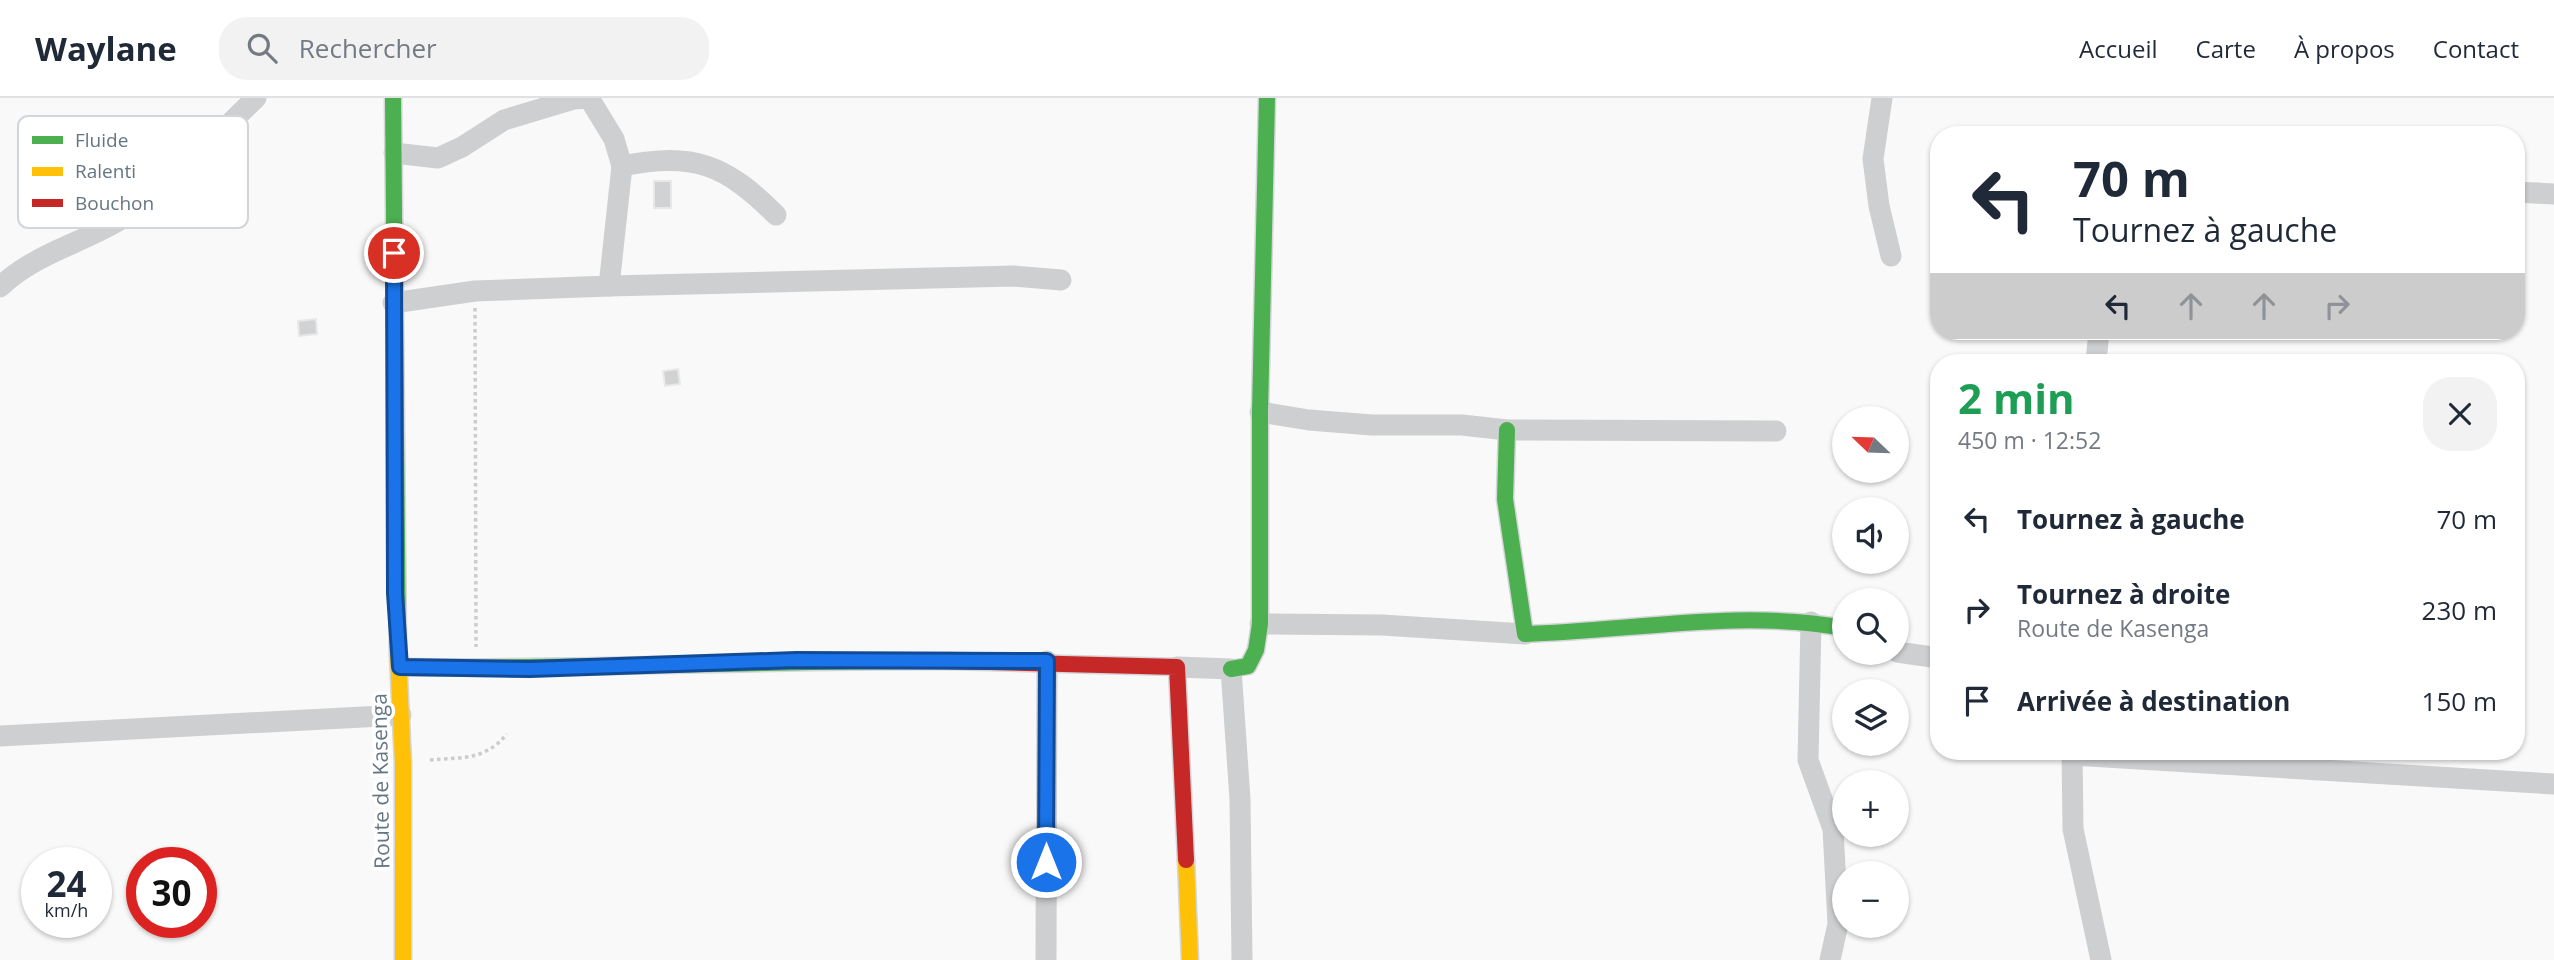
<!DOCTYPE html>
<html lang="fr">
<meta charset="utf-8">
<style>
body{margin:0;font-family:"Open Sans",sans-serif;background:#f2f2f3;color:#1f2937;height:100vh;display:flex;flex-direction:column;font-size:26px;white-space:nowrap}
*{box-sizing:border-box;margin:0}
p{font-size:23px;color:#747a83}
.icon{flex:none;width:38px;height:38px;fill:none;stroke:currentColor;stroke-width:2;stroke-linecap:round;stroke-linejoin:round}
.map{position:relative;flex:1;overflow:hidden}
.sheet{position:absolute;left:1930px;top:256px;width:595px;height:406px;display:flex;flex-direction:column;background:#fff;border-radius:28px;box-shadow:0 2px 5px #0004}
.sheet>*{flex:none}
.guide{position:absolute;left:1930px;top:28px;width:595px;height:214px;border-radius:28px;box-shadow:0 2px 5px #0004;background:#fff;color:#1f2937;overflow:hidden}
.needle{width:46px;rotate:293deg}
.tools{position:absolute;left:1832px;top:308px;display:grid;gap:14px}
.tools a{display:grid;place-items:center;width:77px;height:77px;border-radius:50%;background:#fff;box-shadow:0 2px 5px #0004;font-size:35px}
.speed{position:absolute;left:21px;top:749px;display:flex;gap:14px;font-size:35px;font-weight:700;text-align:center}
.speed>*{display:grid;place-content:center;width:91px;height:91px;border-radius:50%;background:#fff;box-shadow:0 2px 5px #0004;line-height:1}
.speed small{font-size:18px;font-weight:400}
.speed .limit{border:10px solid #d22;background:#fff;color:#111}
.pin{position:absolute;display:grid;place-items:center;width:60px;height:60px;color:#fff;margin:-30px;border:4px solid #fff;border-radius:50%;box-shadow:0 2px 7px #0007}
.me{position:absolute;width:77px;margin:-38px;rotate:0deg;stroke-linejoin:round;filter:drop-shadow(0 0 5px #0008)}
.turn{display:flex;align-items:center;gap:24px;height:147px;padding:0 28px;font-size:32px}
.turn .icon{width:91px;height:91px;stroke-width:2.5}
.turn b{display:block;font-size:49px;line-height:60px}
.lanes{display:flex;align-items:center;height:66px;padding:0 28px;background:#0003;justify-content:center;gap:35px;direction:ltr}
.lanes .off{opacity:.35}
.round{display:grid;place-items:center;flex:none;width:74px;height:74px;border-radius:28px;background:#f2f2f3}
.overview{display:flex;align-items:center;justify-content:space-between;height:119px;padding:0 28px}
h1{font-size:42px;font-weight:700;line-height:52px;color:#1e9e55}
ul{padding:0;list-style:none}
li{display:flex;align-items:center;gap:21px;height:91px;padding:0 28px}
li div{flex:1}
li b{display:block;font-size:26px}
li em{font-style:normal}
header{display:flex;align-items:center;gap:42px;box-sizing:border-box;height:98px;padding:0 35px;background:#fff;border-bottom:2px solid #e0e1e3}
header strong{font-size:33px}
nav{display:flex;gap:38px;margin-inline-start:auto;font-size:24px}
.search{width:490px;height:63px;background:#f2f2f3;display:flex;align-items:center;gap:18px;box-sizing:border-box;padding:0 24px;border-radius:28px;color:#747a83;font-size:26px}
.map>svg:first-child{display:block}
.building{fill:#d0d2d3;stroke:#e8e8e8;stroke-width:2}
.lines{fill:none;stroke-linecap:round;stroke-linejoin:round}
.fast-casing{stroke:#d5d6d7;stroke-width:19}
.slow-casing{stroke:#d5d6d7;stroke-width:19}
.jam-casing{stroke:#d5d6d7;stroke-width:19}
.path{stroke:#cbcccd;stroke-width:3.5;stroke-dasharray:3.5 3.5;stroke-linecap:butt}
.street{stroke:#cecfd0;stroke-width:21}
.fast{stroke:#4caf50;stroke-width:16}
.slow{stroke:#ffc107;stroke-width:16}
.jam{stroke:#c62828;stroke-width:16}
.route-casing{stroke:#114b97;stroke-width:18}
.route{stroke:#1a73e8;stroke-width:12}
.labels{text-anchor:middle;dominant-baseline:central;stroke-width:7;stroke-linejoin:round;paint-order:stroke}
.street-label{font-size:21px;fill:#657683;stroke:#fff}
.key{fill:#fff;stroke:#d1d6da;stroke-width:2}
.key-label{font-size:19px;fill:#657683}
</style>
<header>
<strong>Waylane</strong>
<div class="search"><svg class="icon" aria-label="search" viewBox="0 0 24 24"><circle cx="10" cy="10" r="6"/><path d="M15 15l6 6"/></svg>Rechercher</div>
<nav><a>Accueil</a><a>Carte</a><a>À propos</a><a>Contact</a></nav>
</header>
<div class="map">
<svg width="2554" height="862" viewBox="0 0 2554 862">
<rect width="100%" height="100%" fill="#f9f9f9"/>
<g class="building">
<rect x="654" y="83" width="17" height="27"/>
<polygon points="316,221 317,236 299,238 298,223"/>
<polygon points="678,271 680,286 665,288 663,273"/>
</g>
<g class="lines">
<defs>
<g id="fast">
<polyline points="393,0 398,557"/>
<path d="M 1507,332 L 1505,401 L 1525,536 C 1630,533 1740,511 1844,530"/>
<path d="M 400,569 C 584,572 767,562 951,563"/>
<polyline points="1231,571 1248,568 1256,552 1260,526 1260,314 1267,0"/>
</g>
<g id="slow">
<polyline points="398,557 403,665 403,862"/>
<polyline points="1186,762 1190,862"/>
</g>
<polyline id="jam" points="951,563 1177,569 1186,762"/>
</defs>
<use href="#fast" class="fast-casing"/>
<use href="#slow" class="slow-casing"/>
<use href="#jam" class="jam-casing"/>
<g class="path">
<polyline points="475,210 476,549"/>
<path d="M 430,662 C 463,659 484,663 507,636"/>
</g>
<g class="street">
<polyline points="1882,0 1873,61 1879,108 1891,158"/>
<polyline points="394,55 438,60 462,49 504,22 574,1 588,0"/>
<path d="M 622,68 C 694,54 725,66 776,117"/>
<polyline points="2516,94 2554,96"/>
<polyline points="609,188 1014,178 1061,182"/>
<path d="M 0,189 C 35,155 84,145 125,119 C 174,87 213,40 256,0"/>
<polyline points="393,205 475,193 609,188 622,68 614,41 589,0"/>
<polyline points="2096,264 2099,233"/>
<polyline points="1260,314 1309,322 1372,327 1462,327 1507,332 1776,333"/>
<polyline points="1811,524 1808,662 1833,731 1838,826 1830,862"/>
<polyline points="1260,526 1382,527 1525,536"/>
<polyline points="1897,554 1939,560"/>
<polyline points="1177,569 1231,571 1240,701 1242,862"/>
<polyline points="0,638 401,617"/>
<polyline points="2072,653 2073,731 2101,862"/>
<polyline points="2072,657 2554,686"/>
<polyline points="1046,862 1047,563"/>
</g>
<use href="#fast" class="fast"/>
<use href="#slow" class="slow"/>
<use href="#jam" class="jam"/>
</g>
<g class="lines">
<defs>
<polyline id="route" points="394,155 395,495 400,569 530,571 796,562 1047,563 1046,764"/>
</defs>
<use href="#route" class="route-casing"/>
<use href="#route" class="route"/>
</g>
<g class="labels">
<g class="street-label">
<text transform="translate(380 683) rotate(-91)">Route de Kasenga</text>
</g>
</g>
<rect x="18" y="18" width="230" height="112" rx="10" class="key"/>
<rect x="32" y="38" width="31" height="8" fill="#4caf50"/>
<rect x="32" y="69" width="31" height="9" fill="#ffc107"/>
<rect x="32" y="101" width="31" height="8" fill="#c62828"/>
<g class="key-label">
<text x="75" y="49">Fluide</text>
<text x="75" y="80">Ralenti</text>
<text x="75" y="112">Bouchon</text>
</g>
</svg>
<div class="tools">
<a><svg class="needle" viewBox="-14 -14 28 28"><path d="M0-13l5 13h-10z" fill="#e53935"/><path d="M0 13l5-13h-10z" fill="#747a83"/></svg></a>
<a><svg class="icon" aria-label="sound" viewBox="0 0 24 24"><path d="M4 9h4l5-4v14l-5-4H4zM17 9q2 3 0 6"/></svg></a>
<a><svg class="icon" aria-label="search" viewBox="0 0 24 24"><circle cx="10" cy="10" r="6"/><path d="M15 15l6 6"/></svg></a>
<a><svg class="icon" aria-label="layers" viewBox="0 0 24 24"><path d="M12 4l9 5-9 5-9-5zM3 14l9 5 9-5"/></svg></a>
<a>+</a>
<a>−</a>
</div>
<div class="speed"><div>24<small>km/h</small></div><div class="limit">30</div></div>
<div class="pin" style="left:394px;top:155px;background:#d93025"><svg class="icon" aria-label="arrive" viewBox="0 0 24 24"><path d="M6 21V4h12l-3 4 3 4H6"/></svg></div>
<svg class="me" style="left:1046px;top:764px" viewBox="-20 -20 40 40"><circle r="17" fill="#1a73e8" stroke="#fff" stroke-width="3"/><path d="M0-11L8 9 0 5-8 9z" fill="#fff"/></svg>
<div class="guide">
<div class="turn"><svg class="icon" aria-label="left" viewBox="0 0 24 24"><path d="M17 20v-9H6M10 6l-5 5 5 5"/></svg><div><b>70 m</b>Tournez à gauche</div></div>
<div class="lanes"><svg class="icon" aria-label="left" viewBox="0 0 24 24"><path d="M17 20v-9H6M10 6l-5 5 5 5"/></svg><svg class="icon off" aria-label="ahead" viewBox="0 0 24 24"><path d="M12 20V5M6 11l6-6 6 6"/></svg><svg class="icon off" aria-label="ahead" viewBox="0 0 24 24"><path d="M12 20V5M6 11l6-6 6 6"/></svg><svg class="icon off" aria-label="right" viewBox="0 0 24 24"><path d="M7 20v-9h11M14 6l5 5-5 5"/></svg></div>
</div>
<section class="sheet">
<div class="overview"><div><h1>2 min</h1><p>450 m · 12:52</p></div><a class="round"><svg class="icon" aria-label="close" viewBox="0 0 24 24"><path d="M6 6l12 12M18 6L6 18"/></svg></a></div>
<ul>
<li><svg class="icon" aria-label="left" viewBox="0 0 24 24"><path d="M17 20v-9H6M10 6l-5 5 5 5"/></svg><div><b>Tournez à gauche</b></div><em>70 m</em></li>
<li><svg class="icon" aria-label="right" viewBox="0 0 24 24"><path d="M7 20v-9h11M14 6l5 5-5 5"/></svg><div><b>Tournez à droite</b><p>Route de Kasenga</p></div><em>230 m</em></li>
<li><svg class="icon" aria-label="arrive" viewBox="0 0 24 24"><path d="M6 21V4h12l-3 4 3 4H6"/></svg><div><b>Arrivée à destination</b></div><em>150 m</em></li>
</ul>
</section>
</div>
